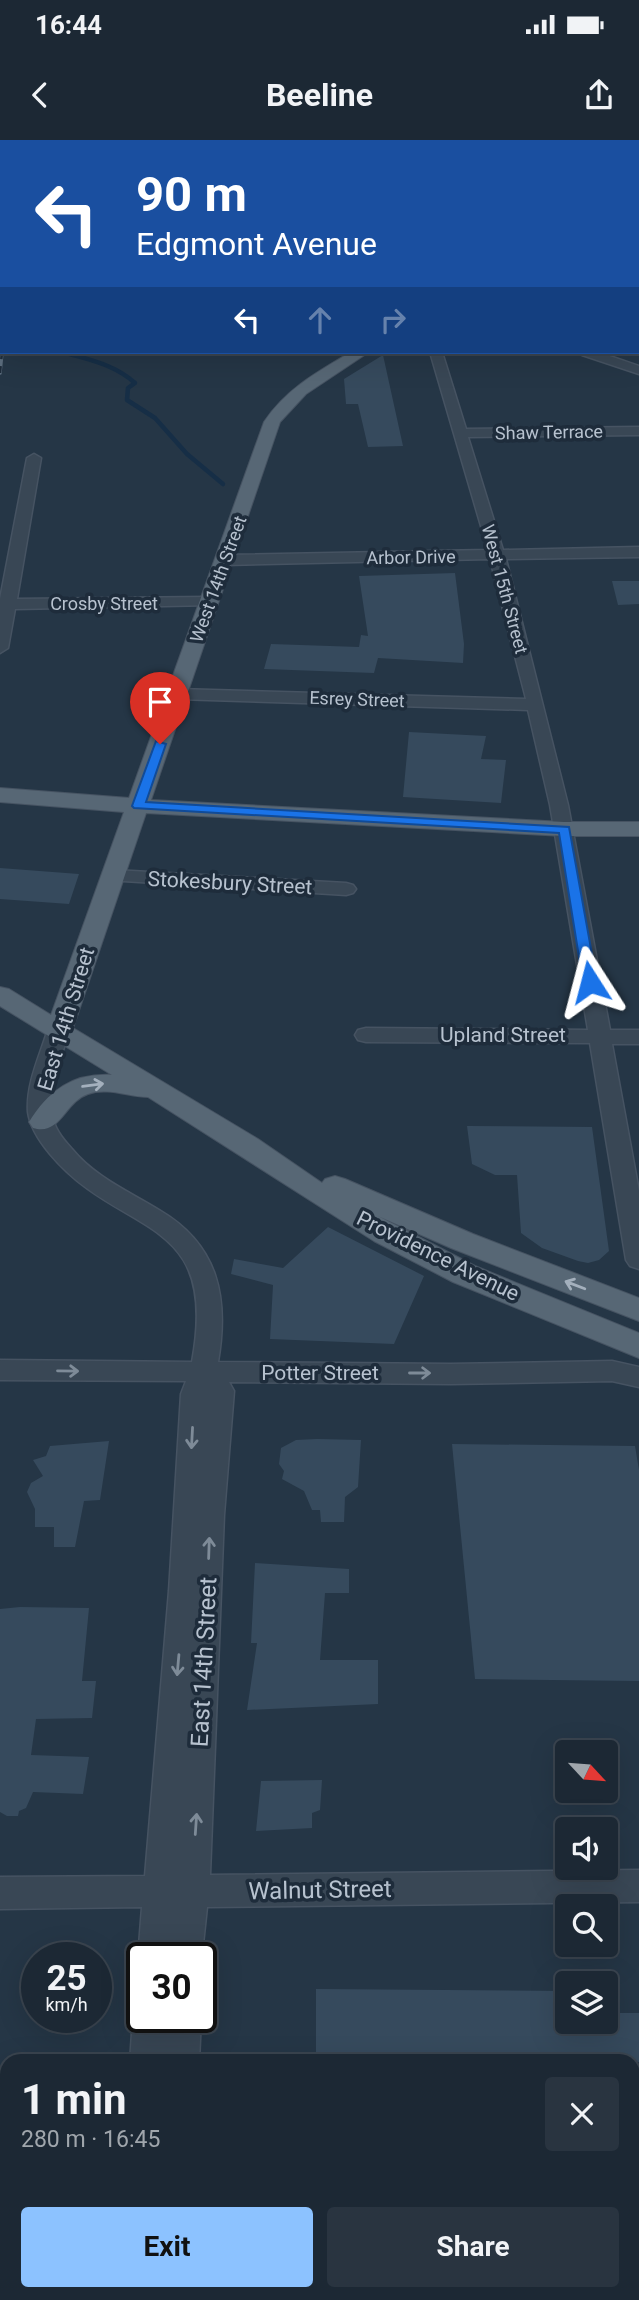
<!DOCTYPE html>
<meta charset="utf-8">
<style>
body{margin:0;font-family:Roboto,sans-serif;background:#293440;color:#f1f3f6;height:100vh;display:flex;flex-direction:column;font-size:26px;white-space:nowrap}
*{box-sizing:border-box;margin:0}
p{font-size:23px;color:#a0a6ac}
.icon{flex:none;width:38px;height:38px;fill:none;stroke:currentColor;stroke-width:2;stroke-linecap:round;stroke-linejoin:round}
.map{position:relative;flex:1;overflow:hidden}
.details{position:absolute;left:0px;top:1914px;width:640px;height:247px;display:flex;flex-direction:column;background:#1c2834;border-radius:21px 21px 0 0;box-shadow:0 7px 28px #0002,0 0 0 2px #3a444f}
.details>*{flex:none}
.banner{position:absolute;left:0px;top:0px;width:640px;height:214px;box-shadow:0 7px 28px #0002,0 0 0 2px #3a444f;background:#1a4fa0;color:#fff;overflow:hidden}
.needle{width:46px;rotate:116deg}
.tools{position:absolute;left:555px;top:1600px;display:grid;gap:14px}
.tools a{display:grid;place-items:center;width:63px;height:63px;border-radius:7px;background:#1c2834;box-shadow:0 7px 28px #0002,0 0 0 2px #3a444f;font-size:35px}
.speed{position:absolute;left:21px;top:1802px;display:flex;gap:14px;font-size:35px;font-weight:700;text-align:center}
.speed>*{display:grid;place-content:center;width:91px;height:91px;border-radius:50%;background:#1c2834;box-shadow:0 7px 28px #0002,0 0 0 2px #3a444f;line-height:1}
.speed small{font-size:18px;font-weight:400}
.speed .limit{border:4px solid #111;border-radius:10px;background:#fff;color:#111}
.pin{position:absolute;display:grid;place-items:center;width:60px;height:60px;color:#fff;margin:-72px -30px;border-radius:50% 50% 50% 0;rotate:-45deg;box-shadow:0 0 7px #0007}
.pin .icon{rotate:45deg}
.me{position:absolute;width:77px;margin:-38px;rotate:351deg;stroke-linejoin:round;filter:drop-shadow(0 0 5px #0008)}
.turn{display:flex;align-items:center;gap:24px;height:147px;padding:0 21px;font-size:32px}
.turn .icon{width:91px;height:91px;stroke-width:2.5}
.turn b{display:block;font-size:49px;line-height:60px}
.lanes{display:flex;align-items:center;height:66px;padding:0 21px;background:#0003;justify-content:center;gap:35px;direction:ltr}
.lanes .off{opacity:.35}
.round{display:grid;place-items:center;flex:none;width:74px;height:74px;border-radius:7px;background:#293440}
.overview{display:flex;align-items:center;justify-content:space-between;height:119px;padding:0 21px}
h1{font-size:42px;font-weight:700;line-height:52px}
.button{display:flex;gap:14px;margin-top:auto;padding:14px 21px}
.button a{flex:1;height:80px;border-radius:7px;background:#8cc2ff;color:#111;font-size:28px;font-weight:700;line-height:80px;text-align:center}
.button a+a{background:#293440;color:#f1f3f6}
.status{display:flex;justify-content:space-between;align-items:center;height:49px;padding:0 35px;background:#1c2834;direction:ltr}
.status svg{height:19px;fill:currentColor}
header{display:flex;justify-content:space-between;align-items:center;height:91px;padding:0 21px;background:#1c2834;font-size:32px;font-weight:700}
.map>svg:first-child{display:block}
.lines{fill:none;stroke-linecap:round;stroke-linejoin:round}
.stream{stroke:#162e46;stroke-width:4.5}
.building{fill:#364a5d}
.minor-casing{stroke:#465362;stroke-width:3}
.major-casing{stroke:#465362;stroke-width:2}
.minor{fill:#394755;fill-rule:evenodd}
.major{fill:#576775;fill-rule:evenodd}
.rail-casing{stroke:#5b6c7d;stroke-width:3.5}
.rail{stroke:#1e2c3b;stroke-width:2.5;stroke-dasharray:7;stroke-linecap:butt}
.oneway{stroke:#a4b0bd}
.oneway2{stroke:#7e8b98}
.route{fill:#1a73e8;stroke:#114b97;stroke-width:2}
.labels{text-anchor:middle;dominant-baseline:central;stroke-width:7;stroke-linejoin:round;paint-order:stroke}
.far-street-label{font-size:18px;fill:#b7c2cf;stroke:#1e2c3b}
.street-label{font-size:21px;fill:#b7c2cf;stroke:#1e2c3b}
.near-street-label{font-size:24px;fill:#b7c2cf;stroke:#1e2c3b}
</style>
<div class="status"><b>16:44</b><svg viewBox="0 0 49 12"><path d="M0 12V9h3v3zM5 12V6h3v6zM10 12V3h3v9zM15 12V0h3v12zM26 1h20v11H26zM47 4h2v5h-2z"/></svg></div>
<header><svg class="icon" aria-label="back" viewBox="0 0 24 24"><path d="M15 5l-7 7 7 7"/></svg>Beeline<svg class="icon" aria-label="share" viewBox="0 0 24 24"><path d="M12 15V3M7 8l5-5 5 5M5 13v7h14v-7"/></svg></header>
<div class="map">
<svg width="639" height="2160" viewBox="0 0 639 2160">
<rect width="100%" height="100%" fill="#253646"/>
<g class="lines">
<path class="stream" d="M 63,212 C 89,220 114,224 135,243 L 128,248 L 127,260 L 155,278 L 187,314 L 223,344"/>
</g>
<g class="building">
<polygon points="383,215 403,306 368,307 358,264 346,264 344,239"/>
<polygon points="455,433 464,504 463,523 378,518 374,533 264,529 271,504 359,507 361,495 368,496 359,436"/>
<polygon points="612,441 639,441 639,464 618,465"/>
<polygon points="409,592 486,596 481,619 506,620 501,663 403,657"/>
<polygon points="0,728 79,734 69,764 0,759"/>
<polygon points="467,986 592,987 609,1111 599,1120 588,1123 578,1121 542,1108 521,1093 517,1035 495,1035 472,1024"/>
<polygon points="328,1087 424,1136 394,1204 270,1199 273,1145 231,1134 234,1119 283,1128"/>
<polygon points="317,1299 361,1300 358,1347 345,1357 344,1382 321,1382 320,1370 312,1370 304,1351 282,1339 284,1331 279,1324 281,1308 296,1300"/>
<polygon points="109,1301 100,1360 84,1361 75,1407 54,1407 54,1387 35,1387 35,1369 27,1352 31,1343 43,1336 33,1320 46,1316 50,1306"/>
<polygon points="452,1304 635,1306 639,1330 639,1541 475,1539"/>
<polygon points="255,1423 349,1429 349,1453 325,1453 320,1520 378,1520 378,1564 247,1570 257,1503 251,1503"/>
<polygon points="20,1467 89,1468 82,1541 96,1541 92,1578 36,1579 31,1615 89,1617 83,1654 33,1652 26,1668 19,1671 18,1676 7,1676 0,1672 0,1469"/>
<polygon points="322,1640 320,1670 312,1673 312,1688 256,1691 261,1641"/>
<polygon points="316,1849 567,1851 567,1881 606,1881 606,1873 639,1873 639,1922 316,1922"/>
</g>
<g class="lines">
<defs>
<g id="minor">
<polygon points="430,212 442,212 466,289 639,287 639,295 468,297 503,410 639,407 639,417 506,419 568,665 610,890 639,890 639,904 612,904 639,1051 639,1129 630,1126 626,1120 590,903 366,902 358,900 355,895 358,890 366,888 588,890 550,665 528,570 177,559 168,554 177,549 526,559 490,419 225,425 217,420 225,415 488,410"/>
<polygon points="580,212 598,212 639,226 639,234 582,215"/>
<polygon points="34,314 41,318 17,459 208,457 216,462 214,465 15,469 8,508 0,513 0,459 27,318"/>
<polygon points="114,730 346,743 353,745 356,749 353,753 346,755 107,740 104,736 107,732"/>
<path d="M 59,882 L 67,884 L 70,889 C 62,915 49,944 52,972 C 53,987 62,998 72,1009 C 95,1037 128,1051 159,1070 C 219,1105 229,1158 218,1222 L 451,1224 L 612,1221 L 639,1227 L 639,1247 L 612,1241 L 451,1244 L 229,1242 L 234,1251 L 224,1375 L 210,1735 L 639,1730 L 639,1762 L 207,1767 L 201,1823 L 201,1818 L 142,1818 L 142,1828 L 138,1818 L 142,1767 L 0,1769 L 0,1737 L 145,1736 L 169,1451 L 181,1254 L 186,1241 L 0,1240 L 0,1220 L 192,1222 C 220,1071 121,1099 50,1014 C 40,1002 30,987 28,972 C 26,944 40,915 48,889 L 51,884 Z"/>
<polygon points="142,1864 142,1878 201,1878 199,1922 130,1922 133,1878"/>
<rect x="130" y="2154" width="40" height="6"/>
</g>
<path id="major" d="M 351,212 L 369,212 L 306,254 L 280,282 L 151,660 L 564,682 L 639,682 L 639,696 L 564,696 L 146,673 L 73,888 L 258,999 L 322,1043 L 325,1039 L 335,1036 L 345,1039 L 473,1094 L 639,1158 L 639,1181 L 451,1108 L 378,1076 L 475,1126 L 639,1193 L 639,1218 L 453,1142 L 374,1101 L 148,957 C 129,957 108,947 88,954 C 64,962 61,996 33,988 L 29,982 C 49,950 73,933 112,935 L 0,866 L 0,847 L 9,849 L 51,875 L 124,672 L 0,662 L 0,648 L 129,658 L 264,282 C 286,249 317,232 351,212 Z"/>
</defs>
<use href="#minor" class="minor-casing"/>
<use href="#major" class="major-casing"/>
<use href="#minor" class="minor"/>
<use href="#major" class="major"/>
<defs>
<polyline id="rail" points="0,233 2,212"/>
</defs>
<use href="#rail" class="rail-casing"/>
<use href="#rail" class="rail"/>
</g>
<defs><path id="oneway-shaft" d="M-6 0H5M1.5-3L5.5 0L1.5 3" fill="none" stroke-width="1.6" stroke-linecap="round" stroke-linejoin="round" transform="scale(1.75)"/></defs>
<g class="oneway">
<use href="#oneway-shaft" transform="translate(93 945) rotate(-8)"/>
<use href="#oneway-shaft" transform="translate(575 1145) rotate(-159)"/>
</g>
<g class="oneway2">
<use href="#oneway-shaft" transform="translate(68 1231) rotate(1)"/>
<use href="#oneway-shaft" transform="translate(420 1233)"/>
<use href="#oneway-shaft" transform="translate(192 1298) rotate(93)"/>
<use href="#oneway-shaft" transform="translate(209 1408) rotate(-88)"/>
<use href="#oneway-shaft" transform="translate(178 1525) rotate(95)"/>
<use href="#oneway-shaft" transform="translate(196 1684) rotate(-86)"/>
</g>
<polygon class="route" points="156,601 166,604 146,662 569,687 597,842 590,846 583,842 559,693 134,668 132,666"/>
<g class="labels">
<g class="far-street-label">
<text transform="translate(549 292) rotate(-1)">Shaw Terrace</text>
<text transform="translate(411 417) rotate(-1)">Arbor Drive</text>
<text transform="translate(218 439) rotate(-70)">West 14th Street</text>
<text transform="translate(505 449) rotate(75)">West 15th Street</text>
<text x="104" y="463">Crosby Street</text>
<text transform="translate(357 559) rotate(2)">Esrey Street</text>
</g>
<g class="street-label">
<text transform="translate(230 743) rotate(3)">Stokesbury Street</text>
<text transform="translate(66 879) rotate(-73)">East 14th Street</text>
<text x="503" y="895">Upland Street</text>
<text transform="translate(438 1116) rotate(26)">Providence Avenue</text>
<text x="320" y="1233">Potter Street</text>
</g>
<g class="near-street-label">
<text transform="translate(204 1522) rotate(-87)">East 14th Street</text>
<text transform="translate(320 1750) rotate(-1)">Walnut Street</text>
</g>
</g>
</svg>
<div class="tools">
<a><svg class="needle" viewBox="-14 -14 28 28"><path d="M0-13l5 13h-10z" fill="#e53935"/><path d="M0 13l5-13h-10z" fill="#a0a6ac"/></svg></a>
<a><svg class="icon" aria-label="sound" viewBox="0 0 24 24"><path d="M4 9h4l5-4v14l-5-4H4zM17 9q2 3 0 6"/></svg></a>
<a><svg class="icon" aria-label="search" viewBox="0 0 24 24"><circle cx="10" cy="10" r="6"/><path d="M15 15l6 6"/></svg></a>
<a><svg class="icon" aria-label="layers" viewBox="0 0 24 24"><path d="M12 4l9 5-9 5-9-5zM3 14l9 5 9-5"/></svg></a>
</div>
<div class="speed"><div>25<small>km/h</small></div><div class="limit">30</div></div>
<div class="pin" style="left:160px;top:604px;background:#d93025"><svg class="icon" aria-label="arrive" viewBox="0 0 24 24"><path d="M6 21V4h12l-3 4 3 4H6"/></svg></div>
<svg class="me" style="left:590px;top:842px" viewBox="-20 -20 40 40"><path d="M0-17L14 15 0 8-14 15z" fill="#1a73e8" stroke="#fff" stroke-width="4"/></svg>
<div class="banner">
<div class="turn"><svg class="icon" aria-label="left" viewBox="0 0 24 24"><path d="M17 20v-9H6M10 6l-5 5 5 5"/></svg><div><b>90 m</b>Edgmont Avenue</div></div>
<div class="lanes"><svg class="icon" aria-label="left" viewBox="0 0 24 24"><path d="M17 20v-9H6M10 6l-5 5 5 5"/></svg><svg class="icon off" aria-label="ahead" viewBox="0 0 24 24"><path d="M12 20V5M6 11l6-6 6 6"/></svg><svg class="icon off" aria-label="right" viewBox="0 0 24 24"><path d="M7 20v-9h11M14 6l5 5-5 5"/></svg></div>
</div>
<section class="details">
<div class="overview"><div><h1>1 min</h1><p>280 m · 16:45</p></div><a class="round"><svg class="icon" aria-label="close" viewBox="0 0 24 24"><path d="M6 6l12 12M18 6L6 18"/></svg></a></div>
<div class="button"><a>Exit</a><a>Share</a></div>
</section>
</div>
